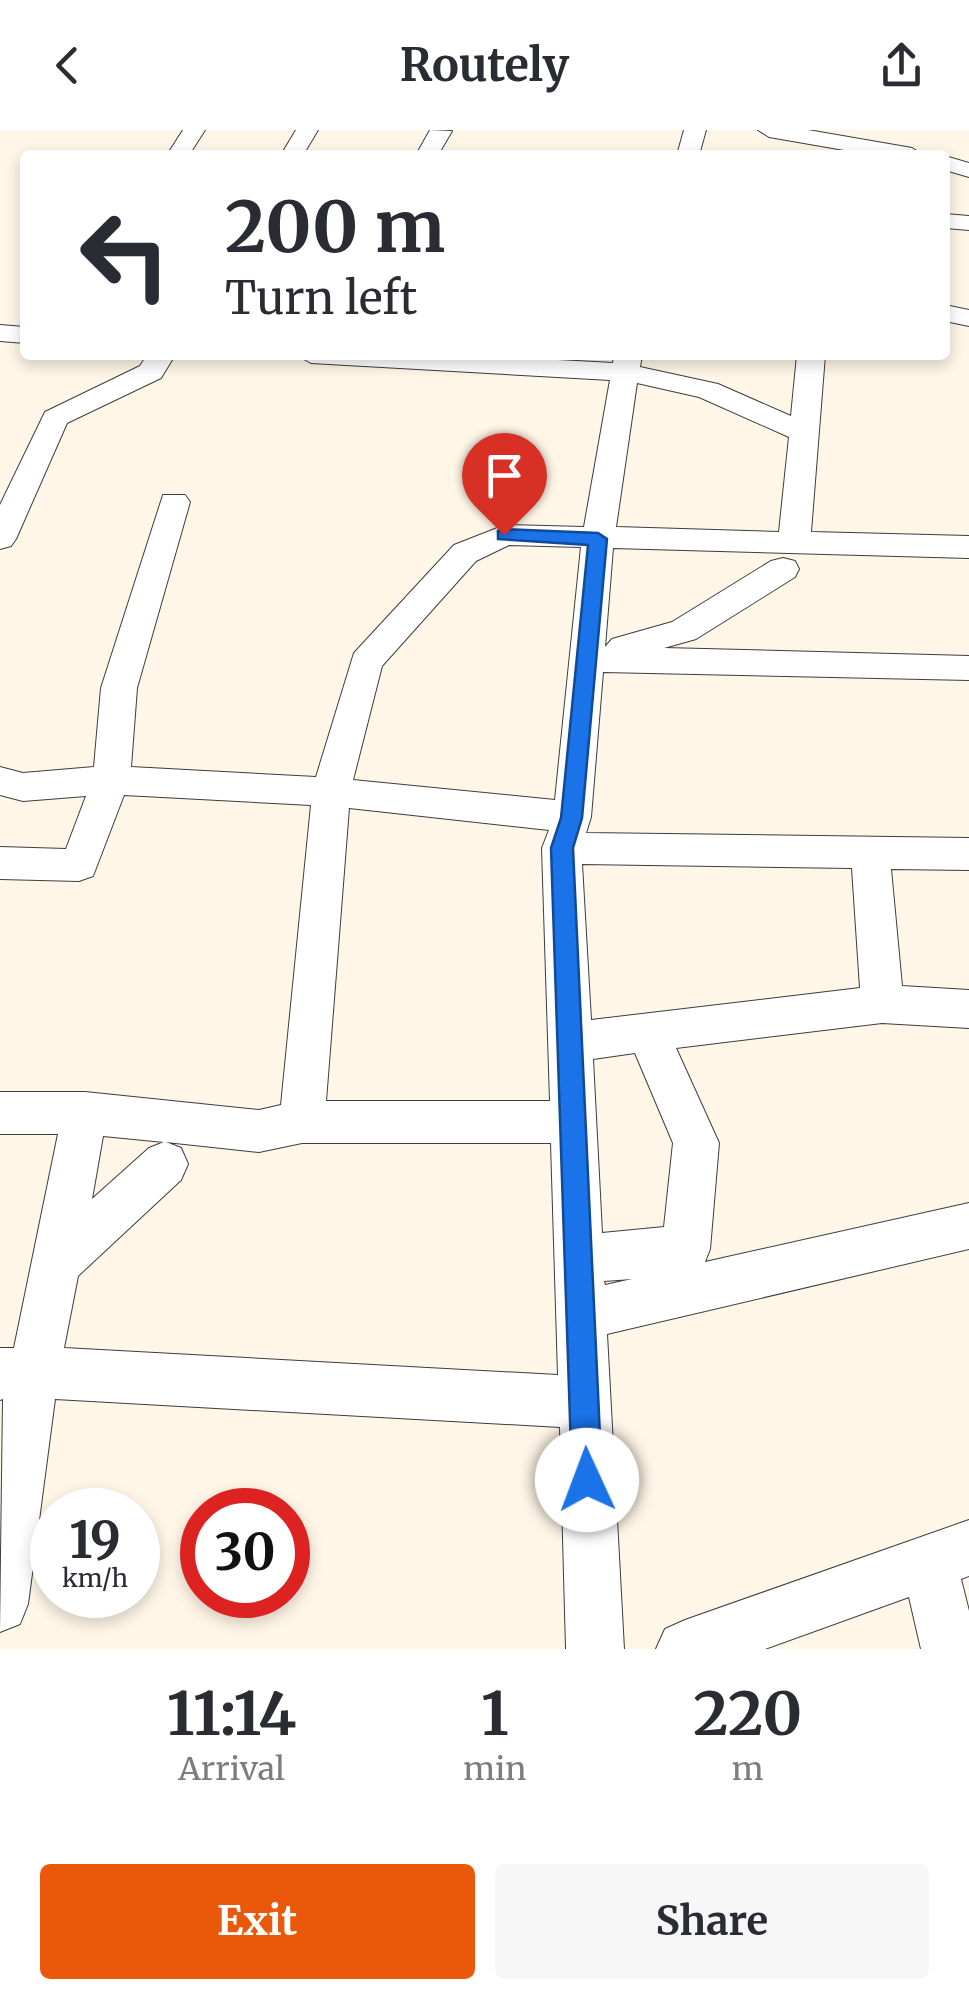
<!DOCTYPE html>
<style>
body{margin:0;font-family:Merriweather,serif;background:#f7f7f7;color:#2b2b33;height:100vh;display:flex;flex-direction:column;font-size:38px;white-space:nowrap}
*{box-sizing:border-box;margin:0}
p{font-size:32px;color:#7c7c81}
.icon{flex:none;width:55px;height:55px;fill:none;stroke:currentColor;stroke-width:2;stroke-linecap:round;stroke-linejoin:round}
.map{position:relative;height:1519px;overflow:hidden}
.side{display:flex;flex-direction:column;background:#fff;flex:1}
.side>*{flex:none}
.guide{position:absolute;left:20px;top:20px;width:930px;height:210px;border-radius:10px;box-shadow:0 5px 15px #0003;background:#fff;color:#2b2b33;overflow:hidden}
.speed{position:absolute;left:30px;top:1358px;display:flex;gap:20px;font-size:50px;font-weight:700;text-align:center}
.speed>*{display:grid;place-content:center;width:130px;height:130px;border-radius:50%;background:#fff;box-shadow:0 5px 15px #0003;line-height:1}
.speed small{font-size:25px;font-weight:400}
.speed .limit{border:15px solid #d22;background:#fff;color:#111}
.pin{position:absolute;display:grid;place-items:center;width:85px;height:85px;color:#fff;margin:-102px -42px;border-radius:50% 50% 50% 0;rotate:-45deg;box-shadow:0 0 10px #0007}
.pin .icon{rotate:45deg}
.me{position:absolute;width:110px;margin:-55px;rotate:358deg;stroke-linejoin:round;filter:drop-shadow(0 0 8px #0008)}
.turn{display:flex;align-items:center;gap:35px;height:210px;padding:0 40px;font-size:45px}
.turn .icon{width:130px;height:130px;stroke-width:2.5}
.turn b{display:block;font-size:70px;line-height:85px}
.eta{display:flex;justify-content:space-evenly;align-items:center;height:170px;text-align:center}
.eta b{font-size:60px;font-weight:700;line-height:70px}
.cta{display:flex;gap:20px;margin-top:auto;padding:20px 40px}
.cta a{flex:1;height:115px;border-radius:10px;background:#ea580c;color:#fff;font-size:40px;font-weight:700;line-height:115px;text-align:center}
.cta a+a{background:#f7f7f7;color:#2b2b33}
header{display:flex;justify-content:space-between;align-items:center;height:130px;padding:0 40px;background:#fff;font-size:45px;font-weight:700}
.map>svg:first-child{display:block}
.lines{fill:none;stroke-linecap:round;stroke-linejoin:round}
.street-casing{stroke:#3d3d3d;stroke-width:2}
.street{fill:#fff;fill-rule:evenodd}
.route{fill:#1a73e8;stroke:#114b97;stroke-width:2.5}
</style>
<header><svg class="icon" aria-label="back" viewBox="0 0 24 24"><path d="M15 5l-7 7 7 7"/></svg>Routely<svg class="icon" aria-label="share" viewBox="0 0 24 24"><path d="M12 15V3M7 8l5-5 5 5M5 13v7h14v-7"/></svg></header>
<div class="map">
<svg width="969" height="1519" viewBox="0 0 969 1519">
<rect width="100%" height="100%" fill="#fff6e7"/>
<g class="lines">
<defs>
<g id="street">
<polygon points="183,0 205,0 189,25 167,25"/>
<polygon points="296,0 318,0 303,25 281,25"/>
<polygon points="430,0 452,1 438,25 416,25"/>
<polygon points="684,0 706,0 699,25 677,25"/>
<polygon points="758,0 808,0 912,18 923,25 873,25 769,7"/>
<polygon points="945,26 969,33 969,47 945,40"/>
<polygon points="945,84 969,86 969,100 945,98"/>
<polygon points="945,175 969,180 969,196 945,191"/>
<polygon points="0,195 25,197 25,213 0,211"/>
<polygon points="147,225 175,225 161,248 67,293 16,409 11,416 0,419 0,375 45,282 140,236"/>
<path d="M 297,225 L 464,225 L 613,233 L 614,225 L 642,225 L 640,237 L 718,254 L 791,286 L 797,225 L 825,225 L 811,402 L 969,406 L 969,428 L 613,418 L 605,517 L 612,509 L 672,492 L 771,431 L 783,428 L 795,431 L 799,439 L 795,447 L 696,509 L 664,518 L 969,526 L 969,550 L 603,542 L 591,687 L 586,703 L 969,708 L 969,740 L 891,739 L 902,856 L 969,860 L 969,898 L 882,893 L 676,918 L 719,1013 L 710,1119 L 705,1132 L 969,1073 L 969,1119 L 607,1204 L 624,1519 L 566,1519 L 560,1297 L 55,1269 L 28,1474 L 20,1494 L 0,1502 L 3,1269 L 0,1270 L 0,1218 L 14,1218 L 58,1004 L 0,1004 L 0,962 L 85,962 L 259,980 L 281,975 L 311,675 L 124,665 L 93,746 L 79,751 L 0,749 L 0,717 L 66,719 L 86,666 L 23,671 L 0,665 L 0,637 L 23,643 L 94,637 L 101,558 L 163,365 L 185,365 L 190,372 L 137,558 L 131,637 L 316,647 L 354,523 L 454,415 L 505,395 L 584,397 L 610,250 L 311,233 ZM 637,253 L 699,267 L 789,307 L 779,402 L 616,397 ZM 509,415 L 581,417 L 555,670 L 353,650 L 382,536 L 476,431 ZM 349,678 L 549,700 L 542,718 L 550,971 L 326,971 ZM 582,734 L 852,738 L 860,858 L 591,890 ZM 635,923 L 673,1013 L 664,1097 L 602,1103 L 593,929 ZM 103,1006 L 164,1012 L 149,1018 L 92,1069 ZM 166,1012 L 259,1022 L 302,1013 L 551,1013 L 558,1245 L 64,1218 L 78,1146 L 181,1050 L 188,1034 L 181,1018 ZM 632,1149 L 605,1155 L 604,1151 Z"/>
<polygon points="969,1390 969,1446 961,1449 969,1481 969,1519 921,1519 909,1467 765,1519 656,1519 665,1499 685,1490"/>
</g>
</defs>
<use href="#street" class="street-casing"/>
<use href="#street" class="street"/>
</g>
<polygon class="route" points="504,399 598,403 607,409 582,688 573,718 602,1350 598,1361 587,1365 576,1361 572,1350 551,718 561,688 588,415 498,409 498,401"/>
</svg>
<div class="speed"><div>19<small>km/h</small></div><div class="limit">30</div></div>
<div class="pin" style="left:504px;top:405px;background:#d93025"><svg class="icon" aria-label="arrive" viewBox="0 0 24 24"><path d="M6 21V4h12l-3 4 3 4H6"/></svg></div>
<svg class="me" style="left:587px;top:1350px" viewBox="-20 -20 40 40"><circle r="19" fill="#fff"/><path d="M0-13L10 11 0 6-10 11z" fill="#1a73e8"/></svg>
<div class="guide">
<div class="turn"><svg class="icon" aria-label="left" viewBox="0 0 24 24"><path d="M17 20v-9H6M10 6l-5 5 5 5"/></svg><div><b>200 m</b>Turn left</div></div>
</div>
</div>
<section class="side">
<div class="eta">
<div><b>11:14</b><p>Arrival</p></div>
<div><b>1</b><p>min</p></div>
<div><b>220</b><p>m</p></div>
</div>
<div class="cta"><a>Exit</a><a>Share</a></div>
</section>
